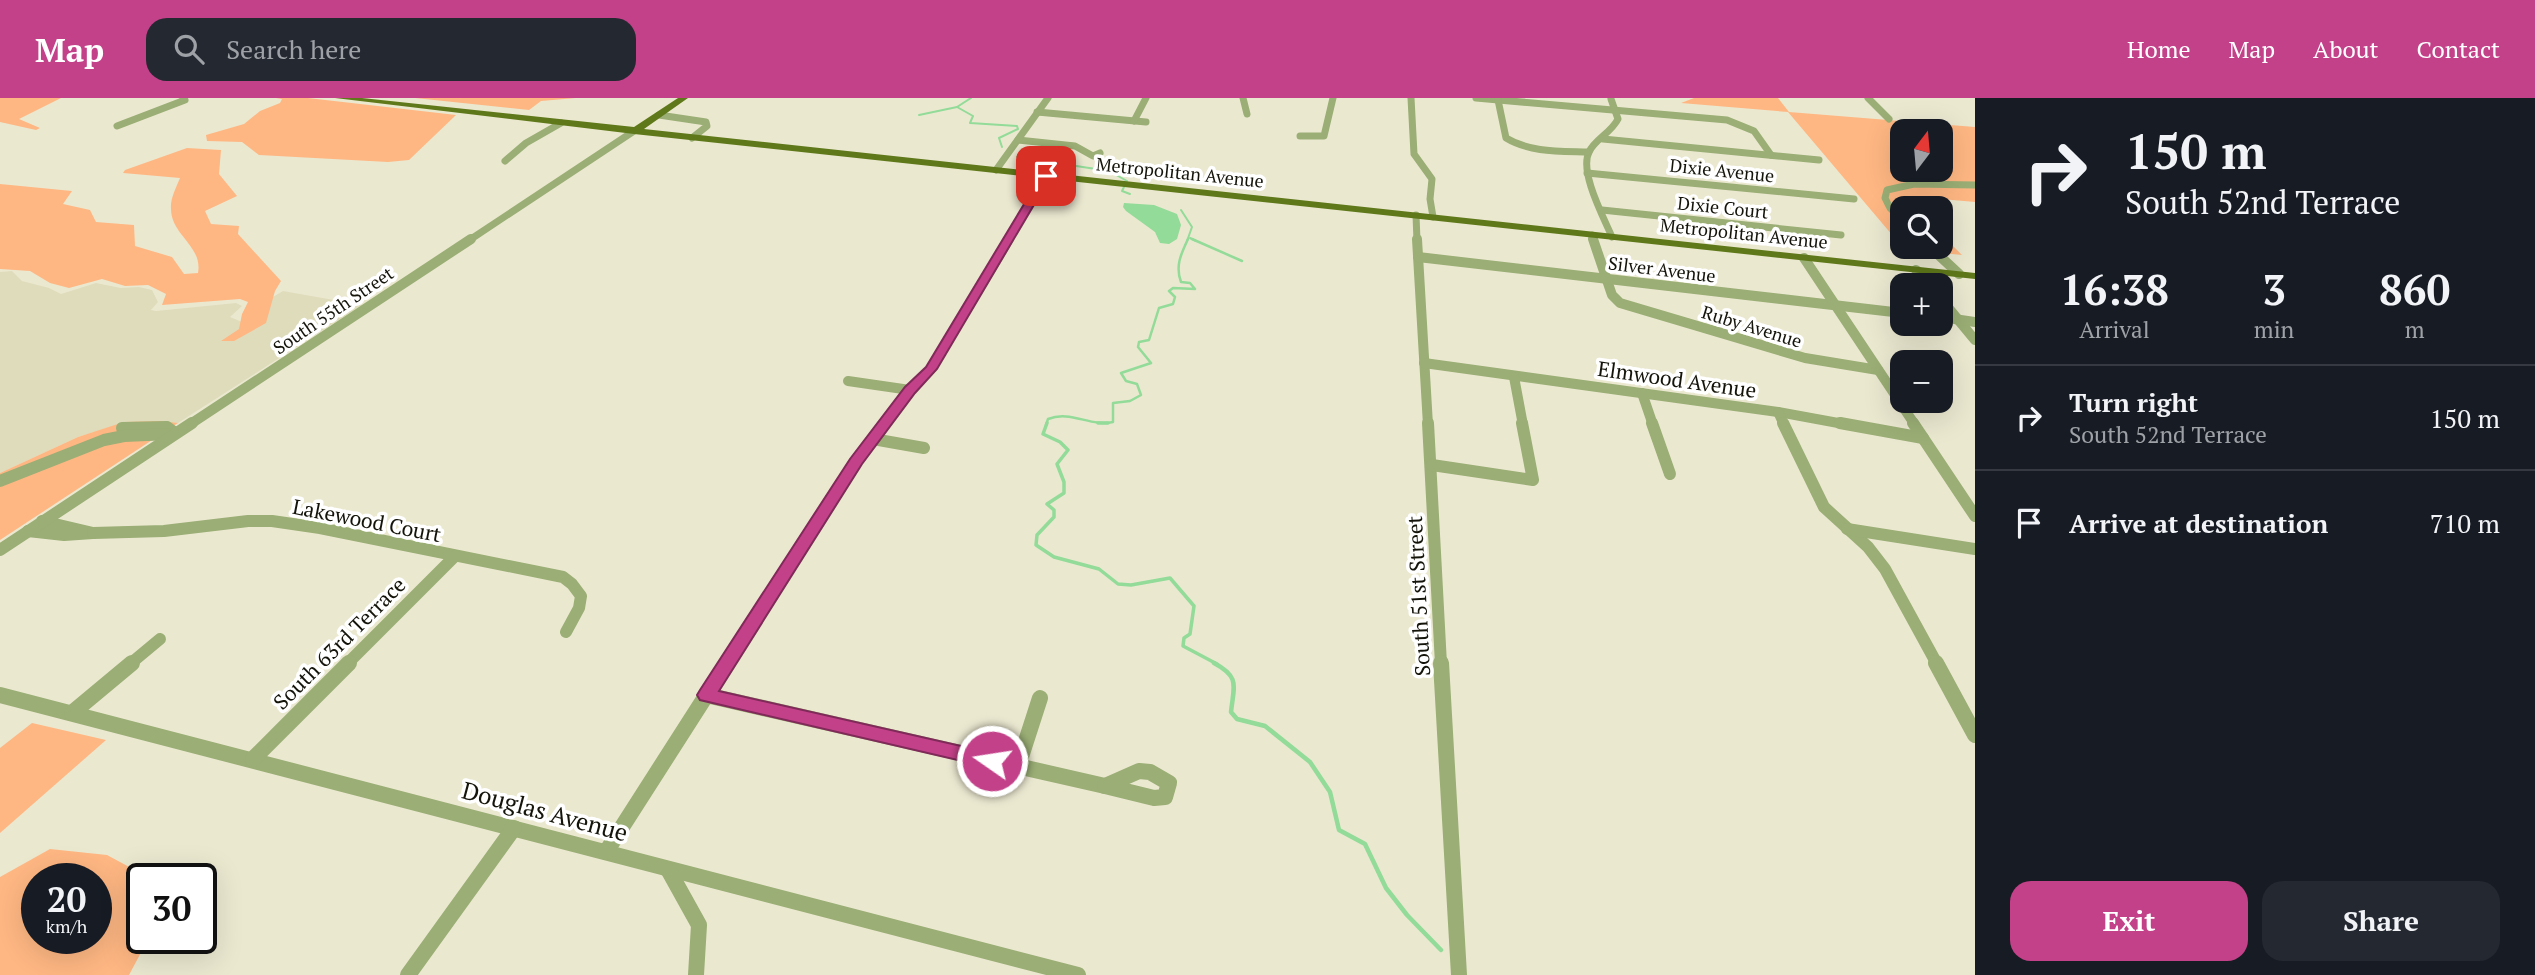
<!DOCTYPE html>
<meta charset="utf-8">
<style>
body{margin:0;font-family:"PT Serif",serif;background:#242831;color:#f1f3f6;height:100vh;display:flex;flex-direction:column;font-size:26px;white-space:nowrap}
*{box-sizing:border-box;margin:0}
p{font-size:23px;color:#9ea1a6}
.icon{flex:none;width:38px;height:38px;fill:none;stroke:currentColor;stroke-width:2;stroke-linecap:round;stroke-linejoin:round}
.map{position:relative;flex:1;overflow:hidden}
.drawer{display:flex;flex-direction:column;background:#171b24;width:560px}
.drawer>*{flex:none}
.top-card{background:#171b24;color:#f1f3f6;overflow:hidden}
.needle{width:46px;rotate:16deg}
.controls{position:absolute;left:1890px;top:21px;display:grid;gap:14px}
.controls a{display:grid;place-items:center;width:63px;height:63px;border-radius:14px;background:#171b24;box-shadow:0 7px 28px #0002;font-size:35px}
.speed{position:absolute;left:21px;top:765px;display:flex;gap:14px;font-size:35px;font-weight:700;text-align:center}
.speed>*{display:grid;place-content:center;width:91px;height:91px;border-radius:50%;background:#171b24;box-shadow:0 7px 28px #0002;line-height:1}
.speed small{font-size:18px;font-weight:400}
.speed .limit{border:4px solid #111;border-radius:10px;background:#fff;color:#111}
.pin{position:absolute;display:grid;place-items:center;width:60px;height:60px;color:#fff;margin:-30px;border-radius:14px;box-shadow:0 4px 10px #0006}
.me{position:absolute;width:77px;margin:-38px;rotate:283deg;stroke-linejoin:round;filter:drop-shadow(0 0 5px #0008)}
.turn{display:flex;align-items:center;gap:24px;height:147px;padding:0 35px;font-size:32px}
.turn .icon{width:91px;height:91px;stroke-width:2.5}
.turn b{display:block;font-size:49px;line-height:60px}
.eta{display:flex;justify-content:space-evenly;align-items:center;height:119px;text-align:center}
.eta b{font-size:42px;font-weight:800;line-height:49px}
.action{display:flex;gap:14px;margin-top:auto;padding:14px 35px}
.action a{flex:1;height:80px;border-radius:21px;background:#c34189;color:#fff;font-size:28px;font-weight:800;line-height:80px;text-align:center}
.action a+a{background:#242831;color:#f1f3f6}
ul{padding:0;list-style:none}
li{display:flex;align-items:center;gap:21px;height:105px;padding:0 35px;border-top:2px solid #363941}
li div{flex:1}
li b{display:block;font-size:26px}
li em{font-style:normal}
header{display:flex;align-items:center;gap:42px;box-sizing:border-box;height:98px;padding:0 35px;background:#c34189;color:#fff}
header strong{font-size:33px}
nav{display:flex;gap:38px;margin-inline-start:auto;font-size:24px}
.search{width:490px;height:63px;background:#242831;display:flex;align-items:center;gap:18px;box-sizing:border-box;padding:0 24px;border-radius:21px;color:#9ea1a6;font-size:26px}
main{display:flex;flex:1;min-height:0}
.map>svg:first-child{display:block}
.built{fill:#dfdcbc}
.green{fill:#feb783;fill-rule:evenodd}
.water{fill:#92db98}
.lines{fill:none;stroke-linecap:round;stroke-linejoin:round}
.stream-far3{stroke:#92db98;stroke-width:2}
.stream-far2{stroke:#92db98;stroke-width:2.5}
.stream-far1{stroke:#92db98;stroke-width:3.5}
.stream{stroke:#92db98;stroke-width:4.5}
.minor-far3{stroke:#9aae75;stroke-width:7}
.minor-far2{stroke:#9aae75;stroke-width:10}
.minor-far1{stroke:#9aae75;stroke-width:12}
.minor{stroke:#9aae75;stroke-width:16}
.major{fill:#5f791a;fill-rule:evenodd}
.route{fill:#c34189;stroke:#7f2a59;stroke-width:2}
.labels{text-anchor:middle;dominant-baseline:central;stroke-width:7;stroke-linejoin:round;paint-order:stroke}
.far-street-label{font-size:18px;fill:#15140b;stroke:#fff}
.street-label{font-size:21px;fill:#15140b;stroke:#fff}
.near-street-label{font-size:24px;fill:#15140b;stroke:#fff}
</style>
<header>
<strong>Map</strong>
<div class="search"><svg class="icon" aria-label="search" viewBox="0 0 24 24"><circle cx="10" cy="10" r="6"/><path d="M15 15l6 6"/></svg>Search here</div>
<nav><a>Home</a><a>Map</a><a>About</a><a>Contact</a></nav>
</header>
<main>
<div class="map">
<svg width="1975" height="877" viewBox="0 0 1975 877">
<rect width="100%" height="100%" fill="#ebe8d0"/>
<polygon class="built" points="12,173 22,183 49,190 61,196 96,185 121,190 139,189 152,192 158,204 151,212 156,213 236,205 242,208 230,219 242,224 256,209 283,193 362,207 178,325 124,325 78,339 0,375 0,174"/>
<g class="green">
<polygon points="0,0 61,0 19,21 40,30 36,32 0,24"/>
<polygon points="276,0 308,0 456,17 409,62 388,64 259,57 242,44 207,43 206,37 244,26 260,13 280,5 282,1"/>
<polygon points="415,0 576,0 541,3 529,12"/>
<path d="M 1694,0 L 1778,0 L 1789,14 L 1975,29 L 1975,104 L 1918,99 L 1913,107 L 1915,110 L 1902,110 L 1902,149 L 1941,149 L 1941,136 L 1962,157 L 1904,151 L 1788,14 L 1681,5 ZM 1902,33 L 1941,33 L 1941,72 L 1902,72 Z"/>
<path d="M 187,50 L 221,52 L 219,76 L 237,98 L 205,113 L 211,126 L 239,128 L 238,136 L 281,183 L 275,193 L 266,225 L 234,243 L 221,243 L 239,231 L 242,216 L 248,204 L 240,201 L 162,207 L 166,196 L 148,187 L 125,188 L 102,181 L 69,190 L 50,185 L 30,173 L 0,171 L 0,86 L 72,93 L 63,106 L 90,112 L 96,124 L 134,127 L 135,148 L 172,159 L 184,176 L 198,175 C 203,148 171,137 171,111 C 170,101 176,90 180,80 L 123,75 L 125,72 Z"/>
<polygon points="160,323 178,325 0,442 0,375 78,339 124,324"/>
<polygon points="32,625 106,642 0,735 0,650"/>
<path d="M 50,751 L 107,757 L 133,771 L 142,803 L 142,840 L 145,840 L 145,847 L 129,877 L 0,877 L 0,779 ZM 37,780 L 96,780 L 96,840 L 37,840 Z"/>
</g>
<polygon class="water" points="1124,105 1154,107 1177,116 1181,127 1177,141 1169,146 1160,145 1155,134 1126,113 1123,109"/>
<g class="lines">
<g class="stream-far3">
<polyline points="971,0 957,9 973,18 970,25 1017,28 1018,31 999,40 1002,49"/>
<polyline points="919,17 957,9"/>
<polyline points="1017,59 1109,73 1127,83"/>
<polyline points="1124,89 1122,93 1130,96"/>
<polyline points="1181,112 1192,129 1187,143"/>
<polyline points="1190,140 1196,143"/>
</g>
<g class="stream-far2">
<polyline points="1192,141 1242,163"/>
<path d="M 1046,327 L 1048,321 C 1071,312 1090,329 1113,324 L 1113,305 L 1130,303 L 1141,297 L 1137,286 L 1126,283 L 1121,275 L 1151,265 L 1138,249 L 1139,244 L 1149,242 L 1159,210 L 1173,206 L 1175,199 L 1169,193 L 1173,190 L 1195,191 L 1190,185 L 1181,184 C 1175,168 1181,156 1188,141"/>
</g>
<g class="stream-far1">
<polyline points="1047,325 1043,336 1060,344 1068,352 1057,366 1064,384 1064,395 1047,406 1054,412 1054,419 1037,437 1036,447 1054,459 1099,471 1118,486 1131,487 1170,480 1194,508 1190,536 1184,540 1183,548 1217,566"/>
<polyline points="1098,325 1108,325"/>
</g>
<path class="stream" d="M 1214,565 C 1240,579 1234,587 1231,614 L 1237,621 L 1265,628 L 1310,664 L 1330,694 L 1339,732 L 1365,746 L 1386,790 L 1407,817 L 1441,852"/>
<g class="minor-far3">
<polyline points="1243,0 1247,16"/>
<polyline points="1411,0 1414,56 1432,81 1430,101 1433,119"/>
<polyline points="1476,0 1727,22 1754,33 1771,57"/>
<polyline points="1868,0 1889,21"/>
<path d="M 1611,1 L 1618,21 C 1611,35 1595,41 1589,54 C 1579,74 1604,120 1612,139"/>
<path d="M 1498,2 L 1506,40 C 1531,55 1561,53 1589,54"/>
<polyline points="1037,14 1146,24"/>
<polyline points="659,17 706,24 707,28 692,40"/>
<polyline points="1134,23 1146,0"/>
<polyline points="117,28 185,2 183,0"/>
<polyline points="1300,38 1324,38 1333,0"/>
<polyline points="1603,41 1819,62"/>
<polyline points="1018,42 1075,48 1093,58 1100,55"/>
<polyline points="505,63 526,45 561,25"/>
<polyline points="996,72 1048,0"/>
<polyline points="1587,75 1854,101"/>
<polyline points="1602,112 1841,137"/>
<polyline points="1416,117 1417,143"/>
<polyline points="1902,122 1890,110 1885,100 1887,92 1914,86 1975,87"/>
<polyline points="1592,137 1594,143"/>
<polyline points="468,143 634,33"/>
<polyline points="1008,143 1046,78"/>
</g>
<g class="minor-far2">
<polyline points="1417,141 1428,327"/>
<polyline points="1593,141 1612,197 1620,205 1805,260 1878,272"/>
<polyline points="1930,149 1959,176"/>
<polyline points="1418,159 1902,215"/>
<polyline points="1804,160 1915,327"/>
<polyline points="1916,172 1930,187"/>
<polyline points="1941,201 1975,242"/>
<polyline points="1941,219 1975,224"/>
<polyline points="1424,265 1778,314 1849,327"/>
<polyline points="1514,279 1523,327"/>
<polyline points="848,283 910,292"/>
<polyline points="1642,295 1653,327"/>
<polyline points="1778,314 1784,327"/>
<polyline points="189,327 471,141"/>
<polyline points="883,327 910,292 931,271 1009,141"/>
</g>
<g class="minor-far1">
<polyline points="1428,325 1441,566"/>
<polyline points="1652,325 1670,376"/>
<polyline points="1783,325 1824,409 1868,449 1885,471 1937,566"/>
<polyline points="1840,325 1923,340"/>
<polyline points="1913,325 1975,418"/>
<polyline points="122,330 167,329 175,335"/>
<polyline points="873,341 924,350"/>
<polyline points="1432,367 1533,382 1522,325"/>
<polyline points="0,383 104,342 124,338 171,336"/>
<polyline points="1847,431 1975,451"/>
<polyline points="28,433 64,437 93,435 42,423"/>
<polyline points="93,435 164,433 248,423 272,423 320,430 563,479 572,486 581,498 579,510 566,534"/>
<polyline points="0,452 192,325"/>
<polyline points="130,566 160,541"/>
<polyline points="347,566 455,458"/>
<polyline points="726,566 855,364 885,325"/>
</g>
<g class="minor">
<polyline points="1441,565 1459,877"/>
<polyline points="1936,565 1975,637"/>
<polyline points="0,597 1078,877"/>
<polyline points="706,597 1105,688"/>
<polyline points="72,615 132,565"/>
<polyline points="253,661 349,565"/>
<polyline points="1018,668 1040,600"/>
<polygon points="1139,673 1150,674 1169,685 1165,699 1154,700 1105,688"/>
<polyline points="606,754 727,565"/>
<polyline points="669,773 699,827 696,877"/>
<polyline points="408,877 514,730"/>
</g>
<polygon class="major" points="335,0 362,0 634,29 678,0 688,0 644,31 1975,175 1975,181 634,36"/>
</g>
<polygon class="route" points="1046,75 1051,78 937,271 915,295 862,366 719,593 992,655 999,657 1002,663 999,668 992,670 700,602 697,597 700,592 850,361 905,289 926,269 1041,78"/>
<g class="labels">
<g class="far-street-label">
<text transform="translate(1722 72) rotate(6)">Dixie Avenue</text>
<text transform="translate(1180 74) rotate(6)">Metropolitan Avenue</text>
<text transform="translate(1723 109) rotate(6)">Dixie Court</text>
<text transform="translate(1744 135) rotate(6)">Metropolitan Avenue</text>
<text transform="translate(1662 171) rotate(7)">Silver Avenue</text>
<text transform="translate(333 212) rotate(-34)">South 55th Street</text>
<text transform="translate(1752 228) rotate(17)">Ruby Avenue</text>
</g>
<g class="street-label">
<text transform="translate(1677 281) rotate(8)">Elmwood Avenue</text>
<text transform="translate(367 422) rotate(11)">Lakewood Court</text>
<text transform="translate(1418 498) rotate(-93)">South 51st Street</text>
<text transform="translate(339 545) rotate(-45)">South 63rd Terrace</text>
</g>
<g class="near-street-label">
<text transform="translate(545 713) rotate(15)">Douglas Avenue</text>
</g>
</g>
</svg>
<div class="controls">
<a><svg class="needle" viewBox="-14 -14 28 28"><path d="M0-13l5 13h-10z" fill="#e53935"/><path d="M0 13l5-13h-10z" fill="#9ea1a6"/></svg></a>
<a><svg class="icon" aria-label="search" viewBox="0 0 24 24"><circle cx="10" cy="10" r="6"/><path d="M15 15l6 6"/></svg></a>
<a>+</a>
<a>−</a>
</div>
<div class="speed"><div>20<small>km/h</small></div><div class="limit">30</div></div>
<div class="pin" style="left:1046px;top:78px;background:#d93025"><svg class="icon" aria-label="arrive" viewBox="0 0 24 24"><path d="M6 21V4h12l-3 4 3 4H6"/></svg></div>
<svg class="me" style="left:992px;top:663px" viewBox="-20 -20 40 40"><circle r="17" fill="#c34189" stroke="#fff" stroke-width="3"/><path d="M0-11L8 9 0 5-8 9z" fill="#fff"/></svg>
</div>
<section class="drawer">
<div class="top-card">
<div class="turn"><svg class="icon" aria-label="right" viewBox="0 0 24 24"><path d="M7 20v-9h11M14 6l5 5-5 5"/></svg><div><b>150 m</b>South 52nd Terrace</div></div>
</div>
<div class="eta">
<div><b>16:38</b><p>Arrival</p></div>
<div><b>3</b><p>min</p></div>
<div><b>860</b><p>m</p></div>
</div>
<ul>
<li><svg class="icon" aria-label="right" viewBox="0 0 24 24"><path d="M7 20v-9h11M14 6l5 5-5 5"/></svg><div><b>Turn right</b><p>South 52nd Terrace</p></div><em>150 m</em></li>
<li><svg class="icon" aria-label="arrive" viewBox="0 0 24 24"><path d="M6 21V4h12l-3 4 3 4H6"/></svg><div><b>Arrive at destination</b></div><em>710 m</em></li>
</ul>
<div class="action"><a>Exit</a><a>Share</a></div>
</section>
</main>
